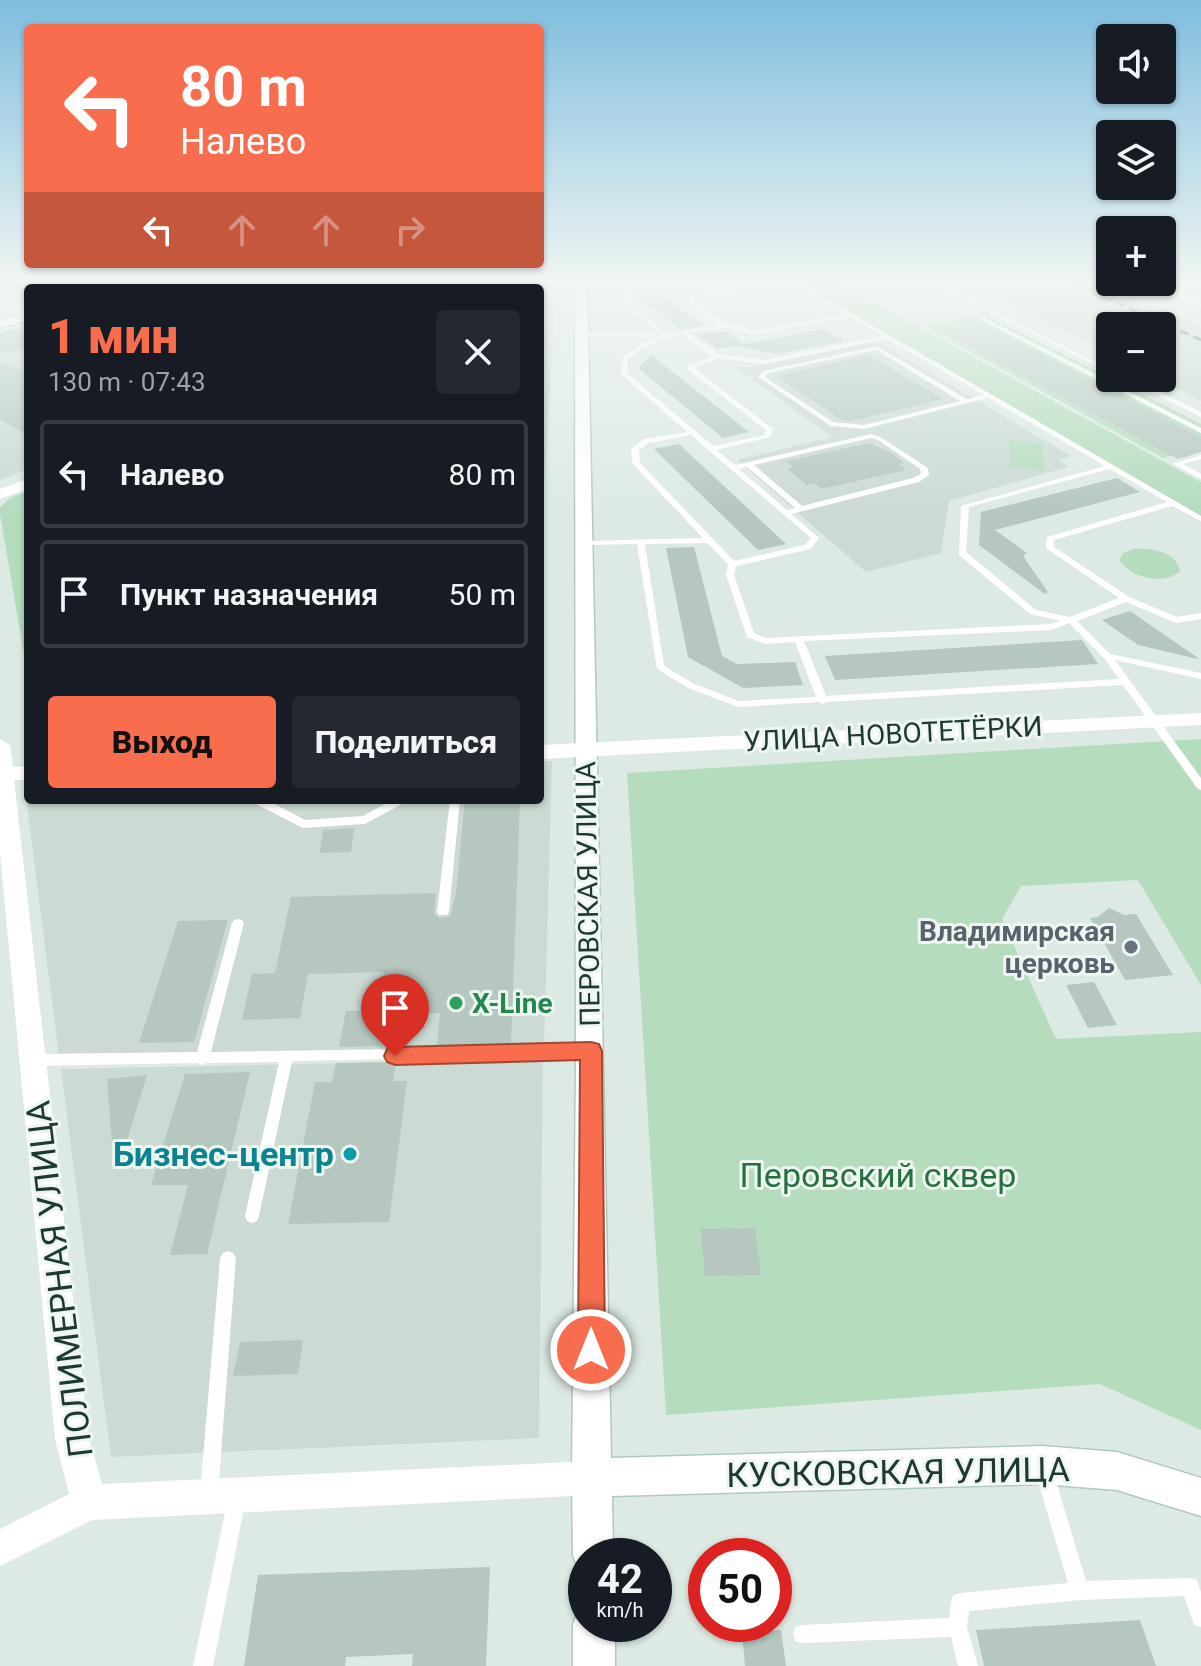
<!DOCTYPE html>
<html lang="ru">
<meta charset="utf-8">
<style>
body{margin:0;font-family:Roboto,sans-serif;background:#242831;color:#f1f3f6;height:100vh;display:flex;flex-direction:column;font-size:30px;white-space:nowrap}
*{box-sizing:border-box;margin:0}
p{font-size:26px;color:#9ea1a6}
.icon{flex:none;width:44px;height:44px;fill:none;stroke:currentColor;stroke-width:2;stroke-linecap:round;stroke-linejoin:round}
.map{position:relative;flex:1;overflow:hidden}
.side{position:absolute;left:24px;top:284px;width:520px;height:520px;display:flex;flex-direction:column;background:#171b24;border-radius:8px;box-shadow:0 2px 6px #0004}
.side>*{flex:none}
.banner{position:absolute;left:24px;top:24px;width:520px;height:244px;border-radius:8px;box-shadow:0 2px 6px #0004;background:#f76d4d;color:#fff;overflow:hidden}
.controls{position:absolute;left:1096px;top:24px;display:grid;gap:16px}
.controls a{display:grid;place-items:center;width:80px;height:80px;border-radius:8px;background:#171b24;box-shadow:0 2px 6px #0004;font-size:40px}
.speed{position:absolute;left:568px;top:1538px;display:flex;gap:16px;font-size:40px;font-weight:700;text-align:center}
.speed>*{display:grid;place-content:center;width:104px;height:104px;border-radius:50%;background:#171b24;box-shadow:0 2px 6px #0004;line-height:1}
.speed small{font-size:20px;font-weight:400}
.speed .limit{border:12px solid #d22;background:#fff;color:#111}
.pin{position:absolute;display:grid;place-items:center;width:68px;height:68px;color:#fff;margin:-82px -34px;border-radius:50% 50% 50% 0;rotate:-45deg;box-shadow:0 0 8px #0007}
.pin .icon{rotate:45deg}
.me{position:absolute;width:88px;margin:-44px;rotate:0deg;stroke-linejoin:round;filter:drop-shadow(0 0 6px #0008)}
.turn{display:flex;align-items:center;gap:28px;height:168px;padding:0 24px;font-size:36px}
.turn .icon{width:104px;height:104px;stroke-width:2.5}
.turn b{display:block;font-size:56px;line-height:68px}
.lanes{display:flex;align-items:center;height:76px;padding:0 24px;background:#0003;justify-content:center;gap:40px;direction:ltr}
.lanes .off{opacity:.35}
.round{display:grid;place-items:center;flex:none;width:84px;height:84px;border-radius:8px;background:#242831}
.headline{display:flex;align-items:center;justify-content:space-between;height:136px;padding:0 24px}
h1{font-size:48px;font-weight:800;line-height:60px;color:#f76d4d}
.primary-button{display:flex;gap:16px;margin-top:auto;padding:16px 24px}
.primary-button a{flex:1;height:92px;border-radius:8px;background:#f76d4d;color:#111;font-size:32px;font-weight:800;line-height:92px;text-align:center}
.primary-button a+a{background:#242831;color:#f1f3f6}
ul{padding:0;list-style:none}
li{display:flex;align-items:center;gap:24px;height:108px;margin:0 16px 12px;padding:0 8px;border:4px solid #363941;border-radius:8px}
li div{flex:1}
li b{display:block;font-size:30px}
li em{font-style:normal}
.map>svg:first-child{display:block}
.built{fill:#cbdad2}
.green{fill:#b4dcbd}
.building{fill:#b5c7bf}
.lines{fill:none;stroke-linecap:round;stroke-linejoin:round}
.secondary-casing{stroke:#b0cabf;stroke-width:3}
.lane{fill:#fff;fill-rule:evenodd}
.street{fill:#fff;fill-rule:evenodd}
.secondary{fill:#fff;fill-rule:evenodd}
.rail{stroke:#58766c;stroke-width:3;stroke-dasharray:9 5;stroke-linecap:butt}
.route{fill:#f76d4d;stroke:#a14732;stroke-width:2}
.worship-dot{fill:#6b7280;stroke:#edf6f1;stroke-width:3}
.leisure-dot{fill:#2e9e5b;stroke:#edf6f1;stroke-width:3}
.culture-dot{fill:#0f9aa8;stroke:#edf6f1;stroke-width:3}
.labels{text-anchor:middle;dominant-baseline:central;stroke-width:6;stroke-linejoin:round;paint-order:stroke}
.street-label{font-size:28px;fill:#1e3930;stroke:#edf6f1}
.worship-label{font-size:28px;font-weight:bold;fill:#5b616d;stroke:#edf6f1;text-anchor:end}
.leisure-label{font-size:28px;font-weight:bold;fill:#27864d;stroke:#edf6f1;text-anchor:start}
.near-culture-label{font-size:34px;font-weight:bold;fill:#0d838f;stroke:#edf6f1;text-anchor:end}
.near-park-label{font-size:34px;fill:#27713f;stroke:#edf6f1}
.near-street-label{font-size:34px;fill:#1e3930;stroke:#edf6f1}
</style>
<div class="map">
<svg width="1201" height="1666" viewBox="0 0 1201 1666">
<rect width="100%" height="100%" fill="#ddeae3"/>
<g class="built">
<polygon points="173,280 557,280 540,548 540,288 143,288"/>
<polygon points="967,280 1091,280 1201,327 1201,401 1157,378 1162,378 1162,326 1110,326 1110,354"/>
<polygon points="28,325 28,469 0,480 0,333"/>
<polygon points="872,342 880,343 1071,456 1058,460 1068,467 949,501 941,553 866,572 737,460 832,437 738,369 730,367 753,367"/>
<polygon points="540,761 552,761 544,1048 59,1056 26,798 28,796 28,800 540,800"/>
<polygon points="543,1059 539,1438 111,1457 61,1069"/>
</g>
<g class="green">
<polygon points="794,280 833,280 1201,482 1201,516"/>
<polygon points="984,314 1201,424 1201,446 1163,458 924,326"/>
<polygon points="1009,440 1042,443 1044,470 1010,467"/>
<polygon points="28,491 28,678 0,514 0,507 12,497"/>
<path d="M 1134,549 C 1151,548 1176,551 1180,571 C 1164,586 1131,578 1119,560 L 1123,553 Z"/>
<polygon points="1201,739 1201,985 1138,880 1021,886 1002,919 1056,1039 1201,1032 1201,1430 1100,1384 666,1415 627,773"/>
</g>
<g class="building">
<polygon points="0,280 47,280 36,288 28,288 28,294 22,298 0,297"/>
<polygon points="652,289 702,325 680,329 643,301"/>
<polygon points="982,324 1201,437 1201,452 1178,459 941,332"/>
<polygon points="12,329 28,336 28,348 0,354 0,333"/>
<polygon points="824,329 844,341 778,354 736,346 717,349 696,335 726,331 744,344"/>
<polygon points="651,355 749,432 723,438 638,368"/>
<polygon points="868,355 943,399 851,421 842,420 776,376"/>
<polygon points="0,361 28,373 28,435 0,419"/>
<polygon points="869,443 890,452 904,463 898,464 906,470 821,489 814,483 807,485 787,469 794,467 786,461"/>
<polygon points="679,444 786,544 758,550 654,449"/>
<polygon points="1117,478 1140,492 995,530 1027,553 1023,556 1048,592 1045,594 979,545 981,512"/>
<polygon points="694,547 722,656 737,664 795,662 803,685 743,688 688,657 666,548"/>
<polygon points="1130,611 1198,658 1198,659 1138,645 1102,620"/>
<polygon points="1082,640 1098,664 835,680 825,656"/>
<polygon points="465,800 520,800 511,1044 437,1045 440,1013 403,1014 398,1046 339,1047 346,1011 379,1011 384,972 308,974 300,1018 242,1020 252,974 275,973 291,897 436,893 434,914 439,918 450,917 456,893"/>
<polygon points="354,828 351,852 320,853 323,830"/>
<polygon points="1109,908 1124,915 1136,914 1173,975 1125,980 1090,918 1098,917"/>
<polygon points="228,920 194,1042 139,1043 178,921"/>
<polygon points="1052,925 1061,941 1036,944 1028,928"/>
<polygon points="1094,982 1117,1025 1088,1028 1066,985"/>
<polygon points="396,1062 393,1081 407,1081 389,1222 288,1224 315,1082 332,1082 336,1063"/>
<polygon points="250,1072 207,1254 170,1255 188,1185 151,1185 185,1074"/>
<polygon points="147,1075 127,1140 112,1143 107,1079"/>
<polygon points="755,1228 761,1275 705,1276 701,1229"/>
<polygon points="303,1340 298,1374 233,1376 240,1342"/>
<polygon points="490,1567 486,1666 412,1666 413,1654 346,1657 345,1666 244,1666 258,1575"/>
<polygon points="1140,1620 1156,1666 984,1666 976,1630"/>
<polygon points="781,1630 786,1666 745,1666 742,1632"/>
</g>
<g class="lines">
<defs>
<g id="secondary">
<polygon points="139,280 158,280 136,288 116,288"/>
<polygon points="575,280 587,280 611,1458 1042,1446 1117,1452 1201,1478 1201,1516 1117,1490 1042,1484 612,1496 613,1556 586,1556 586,1573 579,1570 573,1556 572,1478 576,1064"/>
<polygon points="28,312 28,320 0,328 0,320"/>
<polygon points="586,1607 586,1624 615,1624 615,1666 573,1666 573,1624 579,1609"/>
</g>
</defs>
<use href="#secondary" class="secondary-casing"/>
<g class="lane">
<polygon points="315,280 327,280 287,288 274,288"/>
<polygon points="356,280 362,280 371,288 365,288"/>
<path d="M 645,280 L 658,280 L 638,284 L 627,303 L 668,334 L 719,325 L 687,302 L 687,300 L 694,296 L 781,280 L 794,280 L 1201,516 L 1201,521 L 1172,506 L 1054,540 L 1054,547 L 1129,597 L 1177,617 L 1201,613 L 1201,619 L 1176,623 L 1126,602 L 1077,621 L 1110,654 L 1201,673 L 1201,679 L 1115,660 L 1201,778 L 1201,790 L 1197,788 L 1123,685 L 827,702 L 823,704 L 819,702 L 738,707 L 688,688 L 657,669 L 637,544 L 584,545 L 580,543 L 584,541 L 703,538 L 632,463 L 631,449 L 644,439 L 687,432 L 621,374 L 622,358 L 644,342 L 663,335 L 621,303 L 634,282 ZM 789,282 L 845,314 L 753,331 L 739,325 L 726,324 L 693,301 L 698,298 ZM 849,317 L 882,336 L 764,360 L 719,354 L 688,333 C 715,329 726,324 752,335 ZM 682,334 L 712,356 L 687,367 L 687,369 L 766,430 L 765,435 L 713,446 L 627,373 L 627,360 C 644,346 661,339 682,334 ZM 887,339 L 984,395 L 967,399 L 877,346 L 764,371 L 758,377 L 831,426 L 864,429 L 988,398 L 1105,466 L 961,506 L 959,555 L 1030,614 L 1061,621 L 1051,624 L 766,638 L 754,633 L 734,575 L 736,566 L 811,549 L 819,538 L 791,514 L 919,482 L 929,475 L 928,468 L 882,438 L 871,434 L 735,465 L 717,450 L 770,437 L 773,429 L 694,368 L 718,358 L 764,364 ZM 876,350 L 960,401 L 864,425 L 833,422 L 765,377 L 768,373 ZM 691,435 L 811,538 L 805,545 L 734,561 L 640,463 L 639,450 L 649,443 ZM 871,438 L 878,440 L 920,469 L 921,474 L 913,478 L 802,506 L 754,465 ZM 747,467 L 795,508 L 787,510 L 739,469 ZM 1110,469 L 1167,502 L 1047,537 L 1046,548 L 1119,598 L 1070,617 L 1036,610 L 966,552 L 969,507 ZM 707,543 L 728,564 L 726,575 L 747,637 L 765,644 L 795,642 L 816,697 L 739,701 L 694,684 L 664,666 L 645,544 ZM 1069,623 L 1104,658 L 1119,679 L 826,696 L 804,641 L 1052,630 Z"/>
<polygon points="925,280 932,280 1110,369 1110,373"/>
<polygon points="28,302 28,306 23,310 25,317 20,318 17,309"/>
<polygon points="979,317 983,317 1201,428 1201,433 979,319"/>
<polygon points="582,333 654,333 657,335 654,337 580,336 579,335"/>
<polygon points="1122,378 1130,378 1201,412 1201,417"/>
<polygon points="1201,455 1201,459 1183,464 1201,474 1201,479 1173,464"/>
<polygon points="253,800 267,800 305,820 363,816 392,800 405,800 404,803 365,824 303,828 254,803"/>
<polygon points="450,800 460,800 449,912 447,915 439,915 437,912"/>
<polygon points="238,919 242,920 244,923 211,1052 589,1046 594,1047 596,1051 594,1055 589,1056 292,1061 259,1216 257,1221 252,1223 247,1221 245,1216 279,1062 207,1063 202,1065 197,1063 34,1066 29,1064 27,1060 29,1056 34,1054 197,1052 232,923 234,920"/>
<polygon points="228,1251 233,1253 236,1258 218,1493 215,1499 209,1502 203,1499 200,1493 220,1258 223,1253"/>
<polygon points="1044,1462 1050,1465 1053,1471 1086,1581 1190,1578 1197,1580 1201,1592 1201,1627 1194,1625 1184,1596 1080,1600 969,1611 967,1627 978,1666 958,1666 951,1637 802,1643 795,1641 793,1634 795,1627 802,1625 949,1618 951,1602 953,1595 960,1593 1068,1583 1035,1471 1038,1465"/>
<polygon points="237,1489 243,1492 246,1498 213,1666 193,1666 228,1498 231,1492"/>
</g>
<g class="street">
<polygon points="1139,282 1155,282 1201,301 1201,308"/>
<polygon points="28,479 28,489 0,499 0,489"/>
<polygon points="1201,713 1201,725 540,759 540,745"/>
<polygon points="0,739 10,745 13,767 28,766 28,780 14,780 89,1439 102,1484 591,1461 603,1466 608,1478 603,1490 591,1495 92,1520 0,1566 0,1529 69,1494 55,1439 0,853"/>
</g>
<use href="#secondary" class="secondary"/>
<polyline class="rail" points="1065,280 1201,340"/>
</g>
<linearGradient id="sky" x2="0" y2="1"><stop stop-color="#7fbddf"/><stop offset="0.55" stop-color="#f0f6f2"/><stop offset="1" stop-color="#f0f6f2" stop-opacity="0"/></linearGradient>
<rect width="1201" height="513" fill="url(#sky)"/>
<polygon class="route" points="591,1042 599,1044 602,1051 605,1350 601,1360 591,1364 582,1360 578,1350 580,1060 395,1065 387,1062 384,1056 387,1049 395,1047"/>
<circle class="worship-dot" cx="1131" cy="947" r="8"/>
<circle class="leisure-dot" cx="456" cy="1003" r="8"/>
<circle class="culture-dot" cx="350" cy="1154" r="8"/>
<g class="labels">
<g class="street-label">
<text transform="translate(893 734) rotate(-3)">УЛИЦА НОВОТЕТЁРКИ</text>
<text transform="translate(588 894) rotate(-91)">ПЕРОВСКАЯ УЛИЦА</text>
</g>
<g class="worship-label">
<text x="1115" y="931">Владимирская<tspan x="1115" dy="32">церковь</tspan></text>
</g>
<g class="leisure-label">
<text x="472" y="1003">X-Line</text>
</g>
<g class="near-culture-label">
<text x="334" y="1154">Бизнес-центр</text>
</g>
<g class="near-park-label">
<text x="878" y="1175">Перовский сквер</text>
</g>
<g class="near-street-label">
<text transform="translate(59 1279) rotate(-97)">ПОЛИМЕРНАЯ УЛИЦА</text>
<text transform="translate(898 1472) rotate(-1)">КУСКОВСКАЯ УЛИЦА</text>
</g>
</g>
</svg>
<div class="controls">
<a><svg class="icon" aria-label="sound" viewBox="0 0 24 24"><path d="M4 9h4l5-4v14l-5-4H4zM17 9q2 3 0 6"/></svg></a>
<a><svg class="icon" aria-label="layers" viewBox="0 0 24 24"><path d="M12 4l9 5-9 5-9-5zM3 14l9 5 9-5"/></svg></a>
<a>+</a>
<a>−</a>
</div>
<div class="speed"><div>42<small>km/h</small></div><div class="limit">50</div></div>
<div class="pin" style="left:395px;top:1056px;background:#d93025"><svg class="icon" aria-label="arrive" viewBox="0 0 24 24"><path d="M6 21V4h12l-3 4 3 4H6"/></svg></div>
<svg class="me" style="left:591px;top:1350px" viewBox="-20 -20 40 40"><circle r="17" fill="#f76d4d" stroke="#fff" stroke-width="3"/><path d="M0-11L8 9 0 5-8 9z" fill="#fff"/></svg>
<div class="banner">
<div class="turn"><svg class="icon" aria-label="left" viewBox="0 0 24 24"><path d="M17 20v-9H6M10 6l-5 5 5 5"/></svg><div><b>80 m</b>Налево</div></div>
<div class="lanes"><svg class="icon" aria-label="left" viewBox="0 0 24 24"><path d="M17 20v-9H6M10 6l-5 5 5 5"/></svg><svg class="icon off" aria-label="ahead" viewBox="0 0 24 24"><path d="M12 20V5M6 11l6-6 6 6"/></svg><svg class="icon off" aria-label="ahead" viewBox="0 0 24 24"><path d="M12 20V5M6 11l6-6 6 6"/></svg><svg class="icon off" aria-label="right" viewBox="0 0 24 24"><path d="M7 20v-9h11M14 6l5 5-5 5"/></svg></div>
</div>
<section class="side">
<div class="headline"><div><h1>1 мин</h1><p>130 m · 07:43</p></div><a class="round"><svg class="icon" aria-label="close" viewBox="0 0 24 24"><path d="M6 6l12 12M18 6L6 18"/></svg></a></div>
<ul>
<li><svg class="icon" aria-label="left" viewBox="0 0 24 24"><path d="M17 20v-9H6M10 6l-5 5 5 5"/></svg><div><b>Налево</b></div><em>80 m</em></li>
<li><svg class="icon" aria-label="arrive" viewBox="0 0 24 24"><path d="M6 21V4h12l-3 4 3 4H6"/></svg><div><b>Пункт назначения</b></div><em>50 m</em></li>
</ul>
<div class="primary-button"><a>Выход</a><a>Поделиться</a></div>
</section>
</div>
